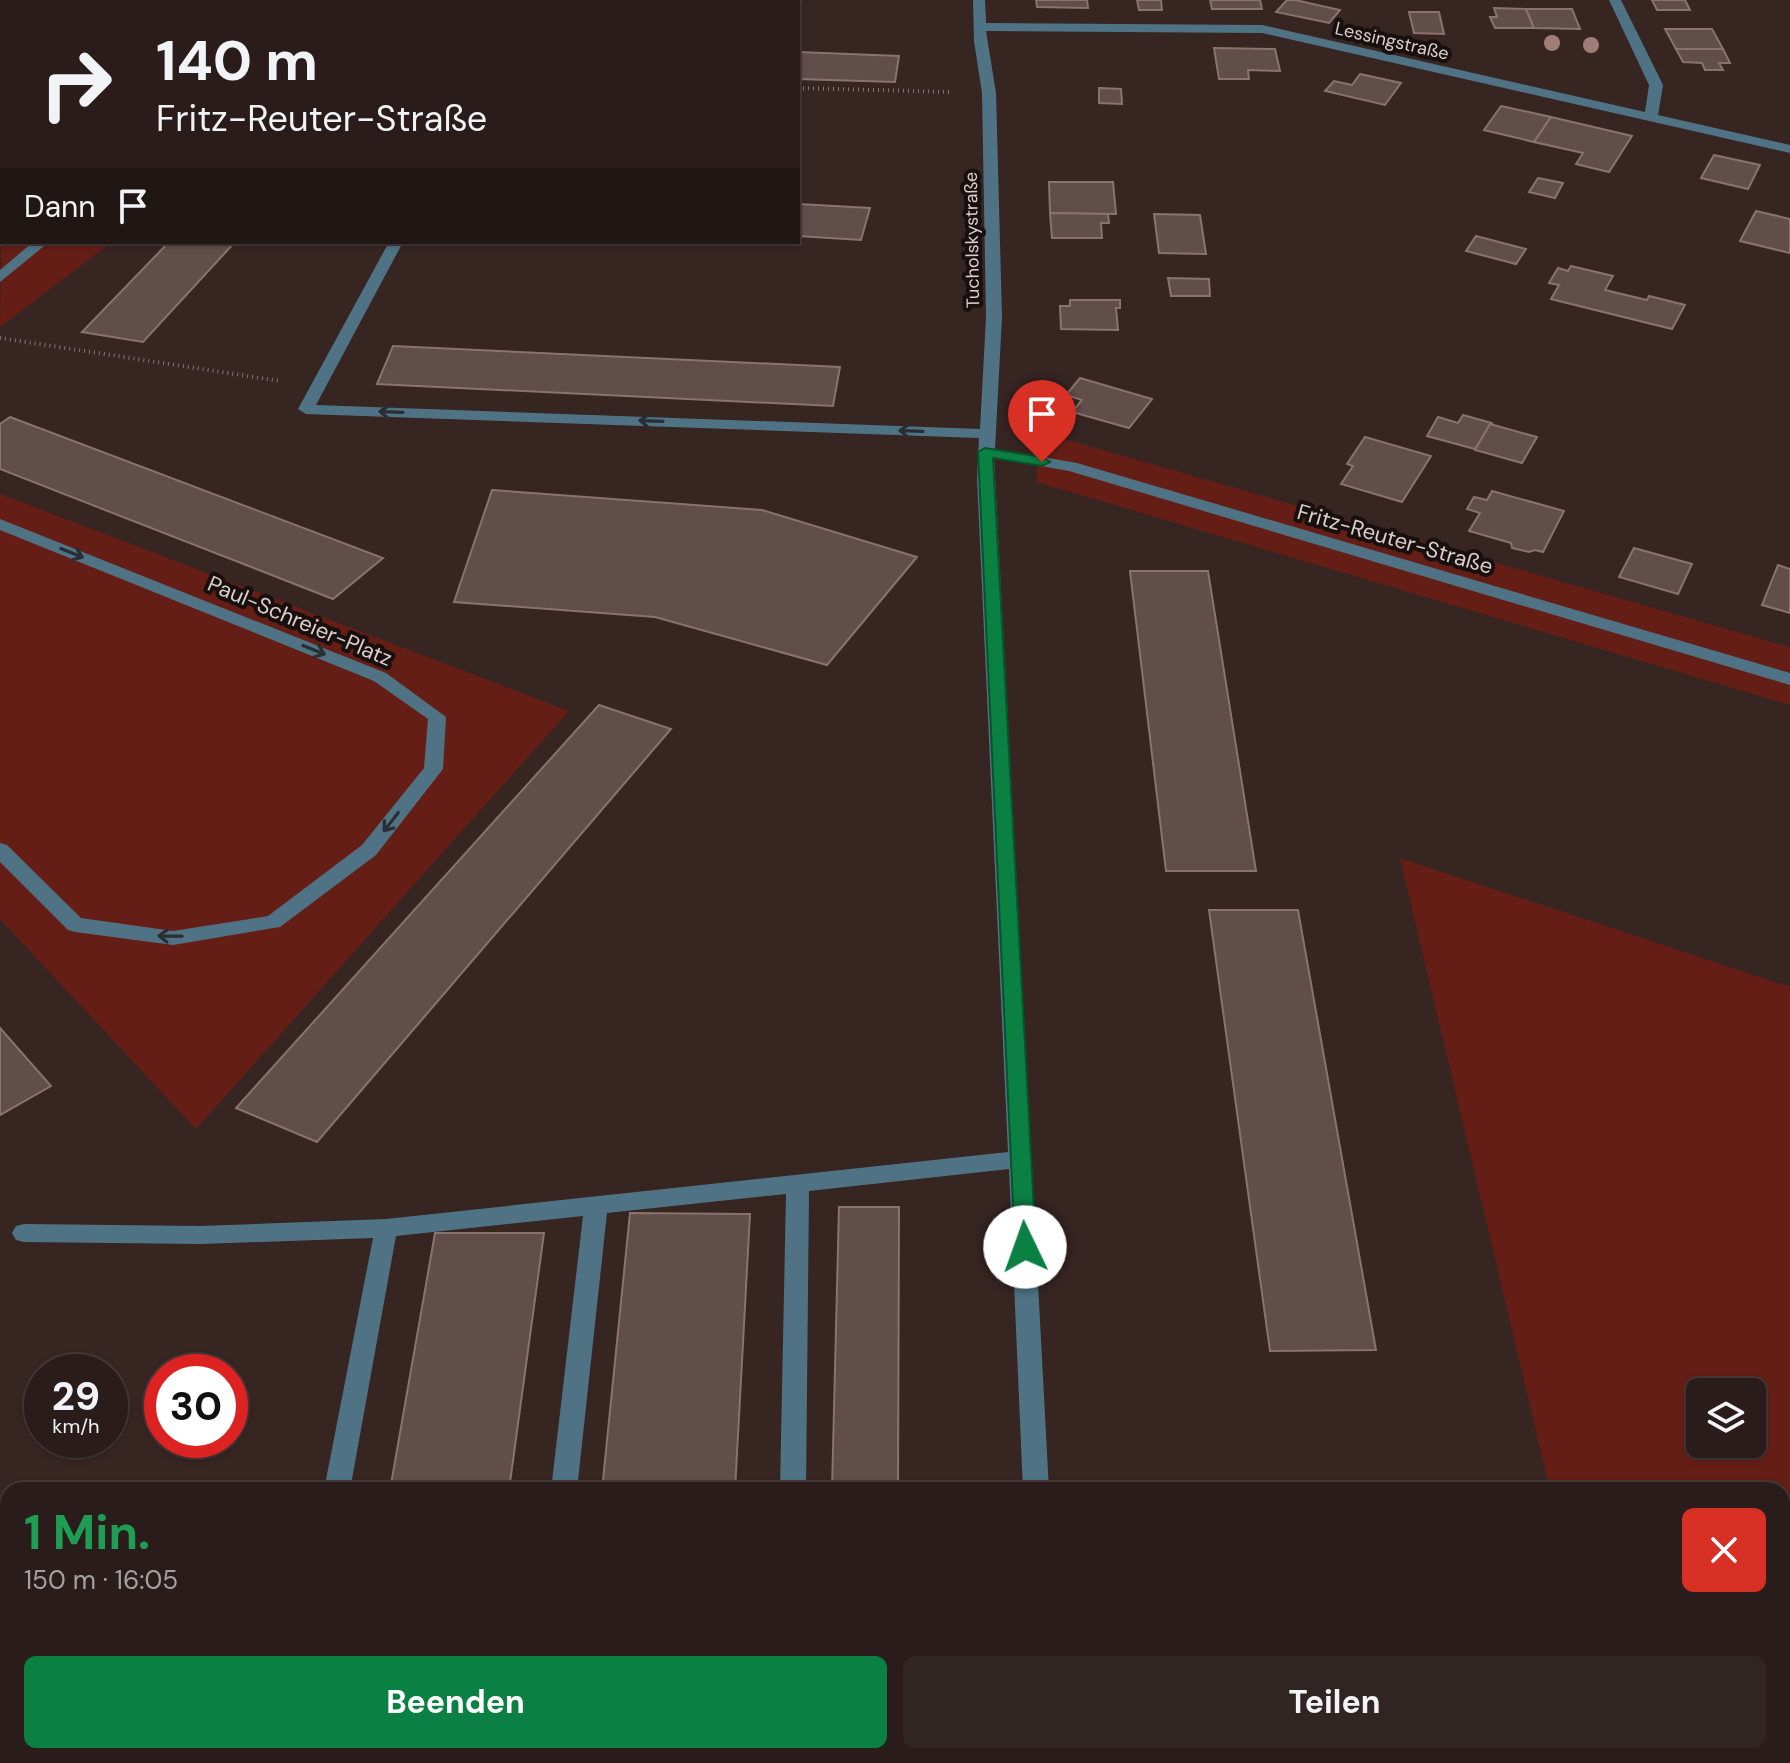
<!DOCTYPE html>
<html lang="de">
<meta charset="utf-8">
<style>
body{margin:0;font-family:"DM Sans",sans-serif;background:#312523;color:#f1f3f6;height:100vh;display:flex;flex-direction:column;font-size:30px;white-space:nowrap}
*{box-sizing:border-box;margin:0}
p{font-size:26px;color:#a5a1a2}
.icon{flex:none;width:44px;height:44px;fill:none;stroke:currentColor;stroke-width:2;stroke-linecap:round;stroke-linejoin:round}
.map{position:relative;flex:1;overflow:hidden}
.sheet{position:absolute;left:0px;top:1482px;width:1790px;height:282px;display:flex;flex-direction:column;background:#291c1a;border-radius:24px 24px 0 0;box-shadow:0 2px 6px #0004,0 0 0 2px #453a39}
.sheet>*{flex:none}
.guide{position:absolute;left:0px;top:0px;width:800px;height:244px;box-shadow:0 2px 6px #0004,0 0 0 2px #453a39;background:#291c1a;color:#f1f3f6;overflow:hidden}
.fabs{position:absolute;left:1686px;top:1378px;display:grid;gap:16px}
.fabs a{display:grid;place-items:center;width:80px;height:80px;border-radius:12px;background:#291c1a;box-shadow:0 2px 6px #0004,0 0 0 2px #453a39;font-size:40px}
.speed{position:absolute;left:24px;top:1354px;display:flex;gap:16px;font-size:40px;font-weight:700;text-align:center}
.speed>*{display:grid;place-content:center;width:104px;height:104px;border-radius:50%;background:#291c1a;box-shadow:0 2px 6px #0004,0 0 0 2px #453a39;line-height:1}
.speed small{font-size:20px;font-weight:400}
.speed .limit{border:12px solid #d22;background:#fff;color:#111}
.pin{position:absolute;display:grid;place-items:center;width:68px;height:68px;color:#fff;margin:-82px -34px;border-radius:50% 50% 50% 0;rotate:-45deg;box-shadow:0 0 8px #0007}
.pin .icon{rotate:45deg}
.me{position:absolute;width:88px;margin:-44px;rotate:357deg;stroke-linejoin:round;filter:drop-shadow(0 0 6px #0008)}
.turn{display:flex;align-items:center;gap:28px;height:168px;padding:0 24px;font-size:36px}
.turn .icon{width:104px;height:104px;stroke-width:2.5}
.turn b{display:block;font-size:56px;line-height:68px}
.then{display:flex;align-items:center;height:76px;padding:0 24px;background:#0003;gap:16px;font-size:30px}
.round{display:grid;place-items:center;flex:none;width:84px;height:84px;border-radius:12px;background:#312523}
.overview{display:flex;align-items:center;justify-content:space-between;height:136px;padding:0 24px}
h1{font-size:48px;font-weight:700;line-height:60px;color:#1e9e55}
.action{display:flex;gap:16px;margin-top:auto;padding:16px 24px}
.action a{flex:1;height:92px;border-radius:12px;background:#0b8043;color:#fff;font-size:32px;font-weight:700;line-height:92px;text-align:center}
.action a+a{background:#312523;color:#f1f3f6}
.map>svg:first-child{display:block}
.green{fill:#651e16;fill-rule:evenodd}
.building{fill:#614d4a;stroke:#88736f;stroke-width:2}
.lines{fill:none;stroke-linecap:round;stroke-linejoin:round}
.path{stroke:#857573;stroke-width:4;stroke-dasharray:1 4;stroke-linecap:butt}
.minor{fill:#4f7384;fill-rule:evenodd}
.tree{fill:#a07e78}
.oneway{stroke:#282e32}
.route{fill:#0b8043;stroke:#07532c;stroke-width:2}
.labels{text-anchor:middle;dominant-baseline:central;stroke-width:8;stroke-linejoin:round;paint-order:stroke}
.far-street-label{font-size:18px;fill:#dbcecc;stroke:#18100f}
.street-label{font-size:22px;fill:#dbcecc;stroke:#18100f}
</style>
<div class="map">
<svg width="1790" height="1763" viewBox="0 0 1790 1763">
<rect width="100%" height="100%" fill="#372522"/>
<g class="green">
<polygon points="2,197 2,242 112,242 0,327"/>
<polygon points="1036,431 1790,647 1790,705 1037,482"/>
<polygon points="0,494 569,711 196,1129 0,919"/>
<path d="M 1400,858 L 1790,987 L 1790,1763 L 1615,1763 L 1614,1756 L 1782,1756 L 1782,1490 L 1550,1490 ZM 1752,1392 L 1752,1444 L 1700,1444 L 1700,1392 Z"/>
</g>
<g class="building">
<polygon points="1036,0 1087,0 1088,8 1037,7"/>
<polygon points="1137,0 1161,0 1162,10 1139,10"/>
<polygon points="1210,0 1260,0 1262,9 1212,9"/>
<polygon points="1287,0 1295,0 1340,10 1329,23 1276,12"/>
<polygon points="1652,0 1685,0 1690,10 1657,10"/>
<polygon points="1494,8 1526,9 1534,28 1495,28 1490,17 1497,17"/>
<polygon points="1526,9 1572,9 1580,29 1534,28"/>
<polygon points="1409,12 1439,12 1444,34 1414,33"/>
<polygon points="1665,29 1712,29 1723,49 1676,49"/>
<polygon points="1214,48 1275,49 1280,71 1248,70 1249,79 1219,79"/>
<polygon points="1676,49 1723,49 1730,63 1719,63 1723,70 1705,70 1702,63 1683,62"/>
<polygon points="798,52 899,56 895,82 798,79"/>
<polygon points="1360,74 1401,83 1385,105 1325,91 1334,81 1352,85"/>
<polygon points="1099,88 1121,89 1122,104 1099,103"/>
<polygon points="1501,106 1551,117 1534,142 1484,130"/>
<polygon points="1551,117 1632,136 1609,172 1576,164 1583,153 1534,142"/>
<polygon points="1714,155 1760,165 1748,189 1701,178"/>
<polygon points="1538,178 1563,183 1555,198 1529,192"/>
<polygon points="1049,182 1113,182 1116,214 1050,213"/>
<polygon points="798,204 870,208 861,240 798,236"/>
<polygon points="1756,211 1790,219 1790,253 1740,241"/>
<polygon points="1050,213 1108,214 1109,223 1101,223 1102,238 1052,238"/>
<polygon points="1154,214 1200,215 1206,254 1159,253"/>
<polygon points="1476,236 1526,249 1516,264 1466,251"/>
<polygon points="169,242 235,242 143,342 82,332"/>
<polygon points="1571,266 1613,276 1605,290 1647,300 1649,296 1685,305 1672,329 1551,299 1559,285 1549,283 1558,268 1568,271"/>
<polygon points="1168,278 1209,279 1210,296 1171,296"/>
<polygon points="1070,300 1120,300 1120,308 1116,308 1118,330 1061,329 1060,306 1070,306"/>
<polygon points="393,346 840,367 833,406 377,384"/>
<polygon points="1080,378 1152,399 1129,428 1072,412 1082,400 1066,395"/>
<polygon points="1463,415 1492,423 1475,449 1427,436 1438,417 1458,423"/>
<polygon points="10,417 383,558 333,599 0,469 0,424"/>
<polygon points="1490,424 1537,437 1522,463 1475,450"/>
<polygon points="1365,437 1431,456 1402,502 1341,484 1353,466 1347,464"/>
<polygon points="492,490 762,510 917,557 827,665 655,617 454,602"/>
<polygon points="1492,491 1564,511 1543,552 1535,550 1529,552 1512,548 1511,543 1469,531 1480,513 1467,509 1474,497 1487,500"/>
<polygon points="1634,548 1692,564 1678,594 1619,577"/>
<polygon points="1778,565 1790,569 1790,613 1762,605"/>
<polygon points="1130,571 1208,571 1256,871 1166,871"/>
<polygon points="599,705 671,729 317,1142 236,1108"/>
<polygon points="1209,910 1298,910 1376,1350 1270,1351"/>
<polygon points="0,1028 51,1086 0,1115"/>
<polygon points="839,1207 899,1207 898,1490 832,1490"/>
<polygon points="630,1213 750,1214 735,1490 602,1490"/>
<polygon points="435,1233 544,1233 509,1490 390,1490"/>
<polygon points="344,1756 474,1756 473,1763 343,1763"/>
<polygon points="575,1756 720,1756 719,1763 574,1763"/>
<polygon points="825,1756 897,1756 897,1763 824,1763"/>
<polygon points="1303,1756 1444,1756 1445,1763 1304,1763"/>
</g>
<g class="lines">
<g class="path">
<polyline points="76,0 97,2"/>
<polyline points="798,88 952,92"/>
<polyline points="0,338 280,381"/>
</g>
<g class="minor">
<rect x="487" y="0" width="12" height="2"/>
<polygon points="973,0 985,0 986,23 1262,25 1645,112 1649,85 1609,0 1621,0 1663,85 1658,115 1790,145 1790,153 1262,33 986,31 996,93 1002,317 995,449 1077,463 1790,673 1790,685 1069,471 994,458 1049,1490 1023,1490 1009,1169 809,1191 806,1490 780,1490 786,1194 607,1213 577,1490 551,1490 583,1216 396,1236 350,1490 324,1490 373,1238 201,1244 24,1242 16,1240 12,1233 16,1226 24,1224 201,1226 386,1219 1008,1152 977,479 979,438 306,414 298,409 389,242 403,242 316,405 980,429 986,317 982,93 974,41"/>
<rect x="0" y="146" width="2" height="9"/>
<polygon points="33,242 49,242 0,282 0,270"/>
<polygon points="0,519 386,673 446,717 443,769 376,855 280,927 173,945 75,932 68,930 0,862 0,843 7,845 81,918 173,931 268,916 362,845 424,768 428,719 374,681 0,530"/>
<polygon points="274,1756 302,1756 300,1763 272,1763"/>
<polygon points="521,1756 549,1756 548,1763 520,1763"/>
<rect x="776" y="1756" width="28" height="7"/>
<rect x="1032" y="1756" width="28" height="7"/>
</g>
</g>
<g class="tree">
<circle cx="1552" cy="43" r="8"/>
<circle cx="1591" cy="45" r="8"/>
</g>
<defs><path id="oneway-shaft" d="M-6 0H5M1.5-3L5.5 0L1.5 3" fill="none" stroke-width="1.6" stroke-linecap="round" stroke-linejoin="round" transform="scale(2)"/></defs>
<g class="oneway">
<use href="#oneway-shaft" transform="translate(391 412) rotate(-178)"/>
<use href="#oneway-shaft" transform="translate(651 421) rotate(-178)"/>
<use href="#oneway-shaft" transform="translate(911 431) rotate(-178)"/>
<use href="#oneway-shaft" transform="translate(72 553) rotate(22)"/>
<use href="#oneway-shaft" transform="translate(314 650) rotate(22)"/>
<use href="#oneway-shaft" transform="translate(391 822) rotate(128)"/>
<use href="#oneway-shaft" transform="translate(170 936) rotate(-179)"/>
</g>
<polygon class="route" points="985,448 1042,457 1050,462 1042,466 993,458 1036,1247 1033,1253 1025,1255 1018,1253 1015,1247 978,452"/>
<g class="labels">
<g class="far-street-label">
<text transform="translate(1392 41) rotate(13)">Lessingstraße</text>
<text transform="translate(972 240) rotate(-91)">Tucholskystraße</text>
</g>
<g class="street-label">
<text transform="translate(1395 539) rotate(16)">Fritz-Reuter-Straße</text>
<text transform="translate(300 621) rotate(23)">Paul-Schreier-Platz</text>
</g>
</g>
</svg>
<div class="fabs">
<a><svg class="icon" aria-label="layers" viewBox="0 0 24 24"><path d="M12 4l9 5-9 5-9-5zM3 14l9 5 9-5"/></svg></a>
</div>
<div class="speed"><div>29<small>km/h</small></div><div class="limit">30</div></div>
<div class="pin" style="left:1042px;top:462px;background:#d93025"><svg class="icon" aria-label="arrive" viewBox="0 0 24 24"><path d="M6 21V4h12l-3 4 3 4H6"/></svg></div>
<svg class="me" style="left:1025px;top:1247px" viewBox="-20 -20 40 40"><circle r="19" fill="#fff"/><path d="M0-13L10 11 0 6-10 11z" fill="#0b8043"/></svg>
<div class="guide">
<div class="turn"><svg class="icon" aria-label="right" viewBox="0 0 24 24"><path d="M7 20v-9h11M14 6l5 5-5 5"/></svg><div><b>140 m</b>Fritz-Reuter-Straße</div></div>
<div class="then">Dann<svg class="icon" aria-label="arrive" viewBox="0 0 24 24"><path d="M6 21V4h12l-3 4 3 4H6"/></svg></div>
</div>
<section class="sheet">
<div class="overview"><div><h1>1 Min.</h1><p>150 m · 16:05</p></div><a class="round" style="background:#d93025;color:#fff"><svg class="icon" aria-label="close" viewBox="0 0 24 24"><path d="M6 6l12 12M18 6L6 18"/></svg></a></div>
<div class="action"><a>Beenden</a><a>Teilen</a></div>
</section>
</div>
